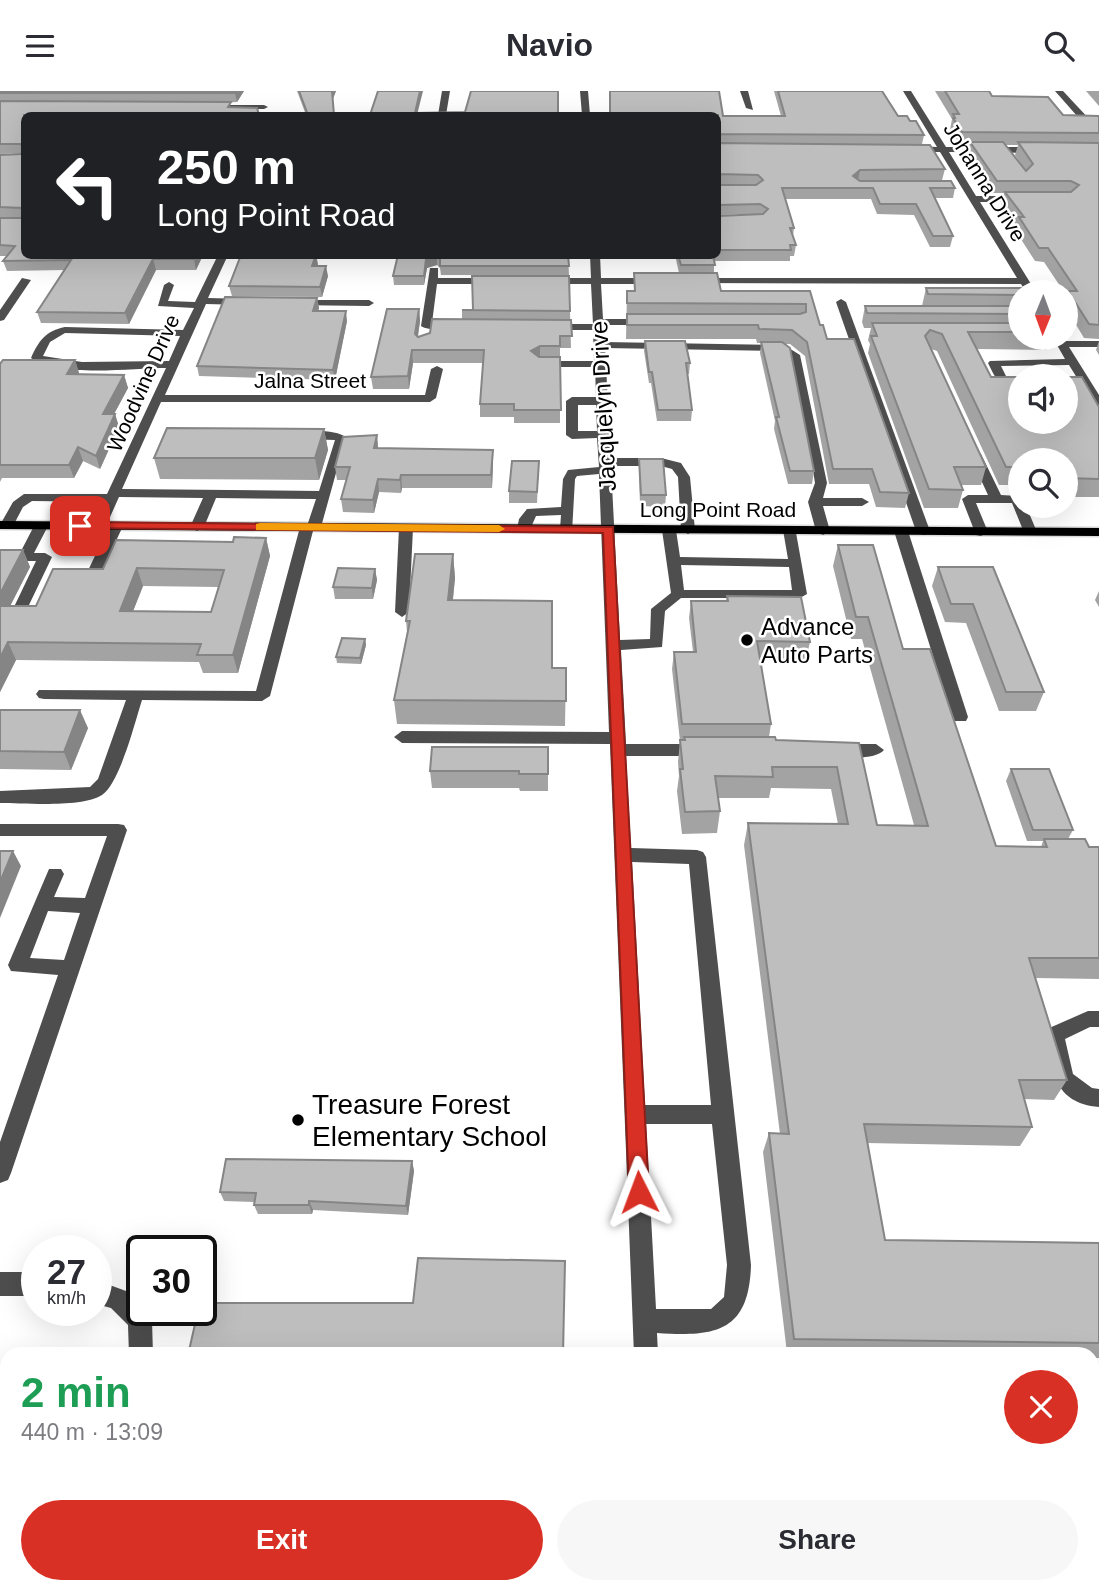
<!DOCTYPE html>
<meta charset="utf-8">
<style>
body{margin:0;font-family:Arial,sans-serif;background:#f7f7f7;color:#2b2b33;height:100vh;display:flex;flex-direction:column;font-size:26px;white-space:nowrap}
*{box-sizing:border-box;margin:0}
p{font-size:23px;color:#7c7c81}
.icon{flex:none;width:38px;height:38px;fill:none;stroke:currentColor;stroke-width:2;stroke-linecap:round;stroke-linejoin:round}
.map{position:relative;flex:1;overflow:hidden}
.panel{position:absolute;left:0px;top:1256px;width:1099px;height:247px;display:flex;flex-direction:column;background:#fff;border-radius:21px 21px 0 0;box-shadow:0 7px 28px #0002}
.panel>*{flex:none}
.hud{position:absolute;left:21px;top:21px;width:700px;height:147px;border-radius:10px;box-shadow:0 7px 28px #0002;background:#202124;color:#fff;overflow:hidden}
.needle{width:46px;rotate:181deg}
.tools{position:absolute;left:1008px;top:189px;display:grid;gap:14px}
.tools a{display:grid;place-items:center;width:70px;height:70px;border-radius:50%;background:#fff;box-shadow:0 7px 28px #0002;font-size:35px}
.speed{position:absolute;left:21px;top:1144px;display:flex;gap:14px;font-size:35px;font-weight:700;text-align:center}
.speed>*{display:grid;place-content:center;width:91px;height:91px;border-radius:50%;background:#fff;box-shadow:0 7px 28px #0002;line-height:1}
.speed small{font-size:18px;font-weight:400}
.speed .limit{border:4px solid #111;border-radius:10px;background:#fff;color:#111}
.pin{position:absolute;display:grid;place-items:center;width:60px;height:60px;color:#fff;margin:-30px;border-radius:14px;box-shadow:0 4px 10px #0006}
.me{position:absolute;width:77px;margin:-38px;rotate:357deg;stroke-linejoin:round;filter:drop-shadow(0 0 5px #0008)}
.turn{display:flex;align-items:center;gap:24px;height:147px;padding:0 21px;font-size:32px}
.turn .icon{width:91px;height:91px;stroke-width:2.5}
.turn b{display:block;font-size:49px;line-height:60px}
.round{display:grid;place-items:center;flex:none;width:74px;height:74px;border-radius:37px;background:#f7f7f7}
.overview{display:flex;align-items:center;justify-content:space-between;height:119px;padding:0 21px}
h1{font-size:42px;font-weight:800;line-height:52px;color:#1e9e55}
.button{display:flex;gap:14px;margin-top:auto;padding:14px 21px}
.button a{flex:1;height:80px;border-radius:42px;background:#d93025;color:#fff;font-size:28px;font-weight:800;line-height:80px;text-align:center}
.button a+a{background:#f7f7f7;color:#2b2b33}
header{display:flex;justify-content:space-between;align-items:center;height:91px;padding:0 21px;background:#fff;font-size:32px;font-weight:800}
.map>svg:first-child{display:block}
.lines{fill:none;stroke-linecap:round;stroke-linejoin:round}
.major-casing{stroke:#dbdbdb;stroke-width:3}
.minor{fill:#4e4e4e;fill-rule:evenodd}
.major{fill:#000;fill-rule:evenodd}
.wall{fill:#a3a3a3;fill-rule:evenodd}
.shaded-wall{fill:#858585}
.building{fill:#bebebe;stroke:#858585;stroke-width:2;fill-rule:evenodd}
.route{fill:#d93025;stroke:#8d1f18;stroke-width:2}
.slow{fill:#f59e0b}
.poi-dot{fill:#000;stroke:#fff;stroke-width:2.5}
.labels{text-anchor:middle;dominant-baseline:central;stroke-width:5;stroke-linejoin:round;paint-order:stroke}
.far-street-label{font-size:21px;fill:#000;stroke:#fff}
.street-label{font-size:24px;fill:#000;stroke:#fff}
.poi-label{font-size:24px;fill:#000;stroke:#fff;text-anchor:start}
.near-poi-label{font-size:28px;fill:#000;stroke:#fff;text-anchor:start}
</style>
<header><svg class="icon" aria-label="menu" viewBox="0 0 24 24"><path d="M4 6h16M4 12h16M4 18h16"/></svg>Navio<svg class="icon" aria-label="search" viewBox="0 0 24 24"><circle cx="10" cy="10" r="6"/><path d="M15 15l6 6"/></svg></header>
<div class="map">
<svg width="1099" height="1502" viewBox="0 0 1099 1502">
<rect width="100%" height="100%" fill="#fff"/>
<g class="lines">
<defs>
<polygon id="major" points="0,430 1099,437 1099,445 0,438"/>
</defs>
<use href="#major" class="major-casing"/>
<g class="minor">
<polygon points="442,0 450,0 446,24 438,24"/>
<polygon points="580,0 588,0 590,24 582,24"/>
<polygon points="740,0 748,0 753,19 746,17"/>
<polygon points="903,0 911,0 946,56 1039,56 1043,59 1039,62 949,61 976,105 1026,105 1031,108 1026,111 980,111 1036,201 1026,201 1021,193 691,192 690,190 695,187 1017,187 940,61 910,61 906,58 910,55 937,56"/>
<polygon points="1055,0 1063,0 1091,30 1091,34 1085,34"/>
<polygon points="210,14 264,14 268,16 264,18 207,18"/>
<path d="M 218,164 L 228,164 L 208,207 L 245,208 L 250,211 L 245,214 L 206,213 L 165,304 L 425,304 L 431,278 L 437,275 L 443,278 L 436,307 L 430,311 L 161,311 L 122,398 L 319,400 L 335,349 L 302,348 L 296,344 C 305,337 337,339 346,346 L 321,436 L 313,440 L 270,605 L 262,610 L 142,609 C 135,631 120,692 102,704 C 82,717 25,712 0,712 L 0,700 L 90,696 L 98,688 L 126,609 L 44,608 L 39,607 L 36,603 L 39,599 L 256,600 L 300,436 L 308,432 L 316,408 L 216,407 L 204,436 L 197,440 L 190,436 L 203,407 L 119,406 L 106,435 L 99,439 L 92,435 L 104,411 L 32,410 L 23,416 L 12,437 L 2,437 L 0,434 L 13,411 L 24,403 L 107,403 L 166,277 C 133,277 57,287 31,267 C 39,249 46,240 65,236 L 183,239 L 194,217 L 158,215 L 164,194 L 169,191 L 174,194 L 168,210 L 195,211 ZM 65,242 L 180,245 L 169,270 L 82,271 L 43,265 L 50,251 Z"/>
<path d="M 590,164 L 600,164 L 601,187 L 657,187 L 662,190 L 657,193 L 601,193 L 603,228 L 648,228 L 653,231 L 648,234 L 604,234 L 604,251 L 784,254 L 800,264 L 827,392 L 823,407 L 862,407 L 869,411 L 862,415 L 823,415 L 830,440 L 823,444 L 816,440 L 808,411 L 815,392 L 807,343 L 791,267 L 781,260 L 605,257 L 611,367 L 661,367 L 681,372 L 690,386 L 695,439 L 688,443 L 681,439 L 678,386 L 672,378 L 661,375 L 611,375 L 620,549 L 650,548 L 651,518 L 671,502 L 662,439 L 669,435 L 676,439 L 680,466 L 788,468 L 783,439 L 790,435 L 795,436 L 807,503 L 800,507 L 681,507 L 665,520 L 662,556 L 621,559 L 626,653 L 701,653 L 709,659 L 701,665 L 626,665 L 631,757 L 697,759 L 703,761 L 706,766 L 751,1174 C 749,1241 716,1246 657,1242 L 658,1264 L 634,1264 L 610,653 L 402,652 L 394,646 L 402,640 L 609,641 L 599,383 L 577,385 L 575,388 L 572,441 L 567,442 L 560,438 L 561,424 L 536,425 L 529,441 L 524,442 L 517,438 L 519,428 L 527,418 L 561,416 L 563,388 L 568,379 L 599,376 L 597,347 L 572,348 L 566,344 L 566,310 L 572,306 L 596,306 L 595,276 L 540,276 L 534,273 L 540,270 L 594,270 L 593,239 L 550,239 L 545,236 L 550,233 L 593,233 L 591,193 L 548,193 L 543,190 L 548,187 L 591,187 ZM 578,314 L 596,314 L 597,340 L 578,340 ZM 681,474 L 789,476 L 792,499 L 684,499 ZM 632,771 L 689,773 L 711,1014 L 645,1014 ZM 646,1033 L 712,1033 L 727,1174 L 724,1206 L 711,1218 L 656,1218 Z"/>
<path d="M 430,177 L 438,177 L 438,187 L 496,187 L 501,190 L 496,193 L 437,193 L 432,232 L 452,232 L 457,235 C 449,240 429,240 421,235 Z"/>
<polygon points="22,187 31,189 4,229 0,230 0,219"/>
<polygon points="841,208 846,211 930,440 928,443 923,444 916,440 836,211"/>
<polygon points="294,209 369,209 374,212 369,215 290,214 290,210"/>
<path d="M 1053,247 L 1063,247 L 1065,250 L 1099,250 L 1099,256 L 1069,256 L 1099,304 L 1099,318 L 1095,316 L 1069,274 L 1001,275 L 1007,287 L 1020,288 L 1020,294 C 997,293 998,292 988,272 L 990,270 L 1065,268 Z"/>
<polygon points="975,359 981,363 1001,404 1020,405 1020,415 1026,415 1037,441 1035,444 1025,444 1012,412 976,412 988,441 981,445 976,444 962,408 968,404 988,404 969,363"/>
<polygon points="41,431 48,435 34,462 45,462 52,466 28,516 21,520 14,516 36,470 0,470 0,462 20,462 34,435"/>
<polygon points="116,431 123,435 99,486 97,489 87,489 85,486 109,435"/>
<polygon points="406,433 413,437 409,521 402,526 395,521 399,437"/>
<polygon points="901,436 908,440 968,626 966,630 954,630 952,626 894,440"/>
<path d="M 838,653 L 876,653 L 884,659 C 876,669 838,669 830,659 Z"/>
<path d="M 0,733 L 118,733 L 124,734 L 127,739 L 11,1082 L 8,1089 L 0,1092 L 0,1051 L 58,884 L 11,880 L 8,874 L 49,778 L 61,778 L 64,783 L 54,806 L 85,807 L 107,745 L 0,745 ZM 48,820 L 80,822 L 64,869 L 30,867 Z"/>
<path d="M 1088,920 L 1099,920 L 1099,936 L 1090,936 L 1065,948 L 1073,983 L 1092,997 L 1099,998 L 1099,1016 C 1054,1012 1052,980 1044,944 L 1047,938 Z"/>
<rect x="0" y="1181" width="37" height="24"/>
<polygon points="96,1189 126,1200 142,1214 142,1220 148,1221 152,1229 153,1264 129,1264 128,1234 111,1217 96,1213"/>
<rect x="0" y="1386" width="7" height="26"/>
<rect x="643" y="1496" width="28" height="6"/>
</g>
<use href="#major" class="major"/>
</g>
<g class="wall">
<polygon points="0,0 244,0 237,11 24,24 24,164 203,164 196,179 156,179 129,233 41,232 37,221 64,179 7,180 3,170 7,165 0,165 0,127 21,127 0,126 0,64 21,62 0,63"/>
<polygon points="297,0 336,0 332,10 334,24 306,24"/>
<path d="M 609,0 L 719,0 L 723,25 L 781,25 L 774,0 L 882,0 L 898,25 L 910,30 L 924,44 L 922,53 L 945,78 L 942,89 L 859,89 L 860,90 L 955,97 L 953,107 L 935,107 L 953,145 L 950,156 L 930,156 L 914,124 L 877,123 L 871,108 L 785,108 L 794,137 L 793,145 L 796,154 L 794,165 L 790,165 L 790,170 L 714,170 L 714,182 L 721,200 L 810,200 L 820,234 L 909,402 L 905,417 L 876,416 L 869,393 L 829,393 L 805,265 L 790,253 L 784,253 L 814,380 L 812,393 L 788,393 L 774,338 L 775,330 L 760,262 L 761,252 L 757,252 L 756,248 L 626,248 L 627,200 L 634,200 L 634,182 L 679,182 L 675,164 L 718,164 L 718,24 L 610,24 ZM 718,93 L 757,94 L 719,94 ZM 758,123 L 719,125 L 719,124 Z"/>
<path d="M 935,0 L 989,0 L 992,5 L 1063,24 L 1099,25 L 1099,248 L 1084,247 L 1066,217 L 1066,201 L 1064,201 L 1044,171 L 1035,170 L 1015,139 L 1017,135 L 1001,114 L 1004,102 L 993,102 L 967,64 L 969,53 L 960,53 L 950,39 L 952,28 ZM 1005,54 L 1018,54 L 1015,64 L 1023,76 Z"/>
<polygon points="1086,0 1099,0 1099,15"/>
<polygon points="398,164 568,164 569,184 441,184 440,177 437,174 427,177 424,194 394,194 393,185"/>
<polygon points="318,173 317,175 328,185 322,206 232,205 229,195"/>
<polygon points="569,185 571,257 560,257 560,332 514,332 514,326 480,326 480,313 483,272 413,272 409,298 373,298 371,286 419,218 420,230 418,246 462,229 462,219 473,219"/>
<polygon points="926,197 1020,201 1020,221 1018,220 1020,223 1017,232 1020,232 1020,247 1050,247 1046,259 977,258 991,286 1099,316 1099,406 1066,406 1066,369 1020,369 1020,394 999,394 937,260 931,258 986,376 981,394 961,394 963,399 958,417 924,417 868,262 870,253 868,249 871,237 864,237 862,231 865,215 922,215"/>
<polygon points="317,207 319,217 318,220 347,230 335,289 199,285 197,275"/>
<polygon points="645,250 690,272 689,283 687,283 692,319 691,330 657,330 651,292 649,292 644,260"/>
<polygon points="1099,250 1099,264 1096,259"/>
<polygon points="75,269 79,282 78,284 124,284 128,297 114,323 115,323 119,336 100,378 83,370 74,387 2,387 0,391 0,273"/>
<polygon points="324,338 328,359 319,389 160,388 154,367"/>
<polygon points="377,344 378,357 493,371 492,397 402,397 401,402 379,401 374,422 343,421 341,408 346,389 337,389 335,376"/>
<polygon points="639,368 666,404 665,416 640,415 639,379"/>
<polygon points="539,370 537,412 509,412 509,400"/>
<path d="M 266,447 L 270,465 L 238,582 L 203,582 L 199,571 L 16,569 L 0,601 L 0,459 L 23,459 L 30,476 L 10,515 L 36,515 L 103,478 L 233,451 ZM 143,495 L 218,496 L 211,521 L 133,520 Z"/>
<polygon points="838,454 903,558 996,755 1041,756 1043,750 1027,750 1006,690 1011,678 1073,739 1068,748 1089,756 1099,756 1099,888 1036,887 1067,989 1054,1009 1024,1008 1032,1036 1020,1055 867,1052 885,1149 1099,1152 1099,1267 1092,1267 1092,1264 787,1262 763,1061 769,1042 780,1043 744,754 748,732 838,733 831,698 771,697 769,707 718,707 720,720 717,742 682,743 677,700 679,685 678,671 680,650 672,578 674,561 693,561 689,527 691,510 726,510 727,505 810,551 806,568 760,567 771,633 769,646 776,649 859,652 877,734 914,734 862,548 851,548 833,475"/>
<polygon points="453,463 455,487 453,509 552,577 566,577 565,635 397,633 394,609 407,541 406,530"/>
<polygon points="938,476 993,476 1044,601 1036,620 999,620 966,532 945,531 932,495"/>
<polygon points="375,478 377,489 373,508 335,508 333,496"/>
<polygon points="1099,500 1099,516 1095,509"/>
<polygon points="365,548 366,554 361,573 337,572 336,566"/>
<polygon points="0,619 88,637 71,679 0,678"/>
<polygon points="548,656 548,700 520,700 519,697 432,697 430,680"/>
<polygon points="412,1070 414,1080 408,1124 313,1119 312,1123 258,1123 254,1114 254,1111 224,1110 220,1101"/>
<polygon points="198,1220 563,1264 188,1264"/>
</g>
<g class="shaded-wall">
<polygon points="237,0 244,0 237,11 235,2"/>
<polygon points="332,0 336,0 332,10 331,2"/>
<polygon points="420,0 423,0 417,24 415,22"/>
<polygon points="860,79 858,89 853,85"/>
<polygon points="196,164 203,164 196,179 194,168"/>
<polygon points="316,164 318,173 313,185 312,175"/>
<polygon points="437,166 437,174 427,177 424,194 424,185 426,168"/>
<polygon points="153,168 156,179 129,233 125,222"/>
<polygon points="326,175 328,185 322,206 320,196"/>
<polygon points="317,207 319,217 315,230 313,220"/>
<polygon points="419,218 420,230 416,256 415,243"/>
<polygon points="346,220 347,230 335,289 333,279"/>
<polygon points="540,255 540,267 531,260"/>
<polygon points="412,259 413,272 409,298 408,285"/>
<polygon points="75,269 79,282 71,296 67,283"/>
<polygon points="124,284 128,297 107,336 103,323"/>
<polygon points="115,323 119,336 100,378 96,365"/>
<polygon points="324,338 328,359 319,389 315,367"/>
<polygon points="377,344 378,357 374,357"/>
<polygon points="78,356 83,370 74,387 69,374"/>
<polygon points="493,359 493,371 492,397 491,384"/>
<polygon points="401,384 402,397 401,402 400,389"/>
<polygon points="378,388 379,401 374,422 373,409"/>
<polygon points="266,447 270,465 238,582 233,564"/>
<polygon points="23,459 30,476 3,529 0,521 0,503"/>
<polygon points="453,463 455,487 450,534 448,509"/>
<polygon points="137,477 143,495 126,538 120,520"/>
<polygon points="375,478 377,489 373,508 372,497"/>
<polygon points="365,548 366,554 361,573 360,567"/>
<polygon points="8,551 16,569 0,601 0,567"/>
<polygon points="80,619 88,637 71,679 64,661"/>
<polygon points="13,760 21,775 0,827 0,791"/>
<polygon points="412,1070 414,1080 408,1124 406,1115"/>
<polygon points="309,1110 313,1119 312,1123 309,1114"/>
</g>
<g class="building">
<polygon points="0,0 237,0 235,2 0,2"/>
<polygon points="299,0 332,0 334,24 308,24"/>
<polygon points="378,0 420,0 415,22 465,21 471,0 558,0 558,24 370,24"/>
<polygon points="610,0 719,0 723,25 785,25 778,0 882,0 898,25 907,25 910,30 916,30 924,44 719,43 718,50 718,24 610,24"/>
<polygon points="945,0 989,0 992,5 1048,6 1063,24 1099,25 1099,42 962,41 953,27 955,27 953,23 959,23"/>
<polygon points="0,10 231,11 228,16 257,17 259,24 24,24 24,164 196,164 194,168 153,168 125,222 37,221 71,169 3,170 15,155 0,154 0,127 21,127 23,125 23,117 0,116 0,64 21,63 24,60 21,53 0,53"/>
<polygon points="970,51 1003,51 1026,80 1033,73 1018,51 1099,52 1099,234 1089,233 1068,200 1077,200 1048,157 1039,157 1019,126 1024,126 1005,101 1071,101 1079,94 1071,90 997,90"/>
<polygon points="718,52 930,54 945,78 860,79 853,85 860,90 951,90 955,97 930,97 953,145 933,145 916,113 880,113 873,97 782,97 794,137 790,137 796,154 790,154 791,159 718,159 718,120 719,125 763,123 768,118 760,113 719,114 718,116 718,93 719,94 756,94 763,89 758,84 719,83 718,88"/>
<polygon points="241,164 316,164 312,175 326,175 320,196 229,195"/>
<polygon points="398,164 568,164 569,175 440,175 440,168 437,166 426,168 424,185 393,185"/>
<polygon points="678,164 713,164 715,174 681,174"/>
<polygon points="634,182 717,182 721,200 810,200 820,234 823,234 827,248 854,248 909,402 880,401 872,378 833,378 807,251 792,239 759,238 758,234 627,234 627,223 800,223 806,221 806,213 627,212 627,200 635,200"/>
<polygon points="472,185 569,185 570,220 462,219 473,219"/>
<polygon points="926,197 1025,197 1028,201 1020,201 1020,204 928,203"/>
<polygon points="225,206 317,207 313,220 346,220 333,279 197,275"/>
<polygon points="865,215 1015,215 1020,223 867,222"/>
<polygon points="387,218 419,218 415,243 418,246 430,242 432,228 571,229 572,245 560,245 560,255 540,255 531,260 539,266 560,266 561,319 514,319 514,313 480,313 484,259 412,259 408,285 371,286"/>
<polygon points="872,232 1020,232 1020,241 968,241 991,286 1020,286 1020,331 1066,331 1066,286 1082,286 1099,316 1099,388 1066,387 1066,369 1020,369 1020,376 1006,376 942,243 930,239 925,245 986,376 954,376 963,399 929,398 871,245 877,245"/>
<polygon points="645,250 685,250 690,272 686,272 692,319 658,319 652,281 649,281"/>
<polygon points="761,251 782,251 790,257 814,380 790,380 776,326 779,326"/>
<polygon points="3,269 75,269 67,283 124,284 103,323 115,323 96,365 78,356 69,374 0,374 0,273"/>
<polygon points="167,337 324,338 315,367 154,367"/>
<polygon points="377,344 374,357 493,359 491,384 401,384 400,389 378,388 373,409 341,408 350,376 335,376 343,346"/>
<polygon points="639,368 663,368 666,404 641,404"/>
<polygon points="512,370 539,370 537,401 509,400"/>
<path d="M 234,446 L 266,447 L 233,564 L 197,564 L 201,553 L 8,551 L 0,567 L 0,515 L 36,515 L 53,478 L 103,478 L 116,449 L 233,451 ZM 137,477 L 224,479 L 211,521 L 120,520 Z"/>
<polygon points="838,454 873,454 903,558 930,558 996,755 1047,756 1044,748 1085,748 1089,756 1099,756 1099,867 1029,867 1067,989 1019,989 1032,1036 864,1033 885,1149 1099,1152 1099,1252 794,1248 769,1042 789,1043 748,732 848,733 837,676 772,676 773,686 715,685 720,720 685,721 680,678 683,678 680,649 685,649 684,646 775,646 776,649 859,652 877,734 928,735 868,526 856,526"/>
<polygon points="0,459 23,459 0,503"/>
<polygon points="415,463 453,463 448,509 552,510 552,577 566,577 566,610 394,609 410,530 406,530"/>
<polygon points="938,476 993,476 1044,601 1006,601 973,513 951,513"/>
<polygon points="338,477 375,478 372,497 333,496"/>
<polygon points="727,505 801,506 810,551 757,550 771,633 682,633 674,561 696,561 691,510 728,510"/>
<polygon points="342,547 365,548 360,567 336,566"/>
<polygon points="0,619 80,619 64,661 0,660"/>
<polygon points="432,656 548,656 548,683 519,683 519,680 430,680"/>
<polygon points="1011,678 1049,678 1073,739 1033,739"/>
<polygon points="0,760 13,760 0,791"/>
<polygon points="226,1068 412,1070 406,1115 309,1110 309,1114 254,1114 256,1102 220,1101"/>
<polygon points="418,1167 565,1170 563,1264 496,1264 394,1261 394,1264 188,1264 198,1220 201,1220 201,1212 413,1212"/>
<polygon points="0,1491 7,1491 7,1496 558,1496 559,1502 0,1502"/>
</g>
<polygon class="route" points="80,431 613,436 649,1101 646,1107 639,1110 632,1107 629,1101 603,442 76,437 74,435"/>
<polygon class="slow" points="260,432 499,434 505,438 499,441 256,439 256,433"/>
<g class="poi-dot">
<circle cx="747" cy="549" r="7"/>
<circle cx="298" cy="1029" r="7"/>
</g>
<g class="labels">
<g class="far-street-label">
<text transform="translate(985 91) rotate(58)">Johanna Drive</text>
<text x="310" y="289">Jalna Street</text>
<text transform="translate(143 292) rotate(-66)">Woodvine Drive</text>
<text x="718" y="418">Long Point Road</text>
</g>
<g class="street-label">
<text transform="translate(603 315) rotate(-93)">Jacquelyn Drive</text>
</g>
<g class="poi-label">
<text x="761" y="535">Advance<tspan x="761" dy="28">Auto Parts</tspan></text>
</g>
<g class="near-poi-label">
<text x="312" y="1013">Treasure Forest<tspan x="312" dy="32">Elementary School</tspan></text>
</g>
</g>
</svg>
<div class="tools">
<a><svg class="needle" viewBox="-14 -14 28 28"><path d="M0-13l5 13h-10z" fill="#e53935"/><path d="M0 13l5-13h-10z" fill="#7c7c81"/></svg></a>
<a><svg class="icon" aria-label="sound" viewBox="0 0 24 24"><path d="M4 9h4l5-4v14l-5-4H4zM17 9q2 3 0 6"/></svg></a>
<a><svg class="icon" aria-label="search" viewBox="0 0 24 24"><circle cx="10" cy="10" r="6"/><path d="M15 15l6 6"/></svg></a>
</div>
<div class="speed"><div>27<small>km/h</small></div><div class="limit">30</div></div>
<div class="pin" style="left:80px;top:435px;background:#d93025"><svg class="icon" aria-label="arrive" viewBox="0 0 24 24"><path d="M6 21V4h12l-3 4 3 4H6"/></svg></div>
<svg class="me" style="left:639px;top:1101px" viewBox="-20 -20 40 40"><path d="M0-17L14 15 0 8-14 15z" fill="#d93025" stroke="#fff" stroke-width="4"/></svg>
<div class="hud">
<div class="turn"><svg class="icon" aria-label="left" viewBox="0 0 24 24"><path d="M17 20v-9H6M10 6l-5 5 5 5"/></svg><div><b>250 m</b>Long Point Road</div></div>
</div>
<section class="panel">
<div class="overview"><div><h1>2 min</h1><p>440 m · 13:09</p></div><a class="round" style="background:#d93025;color:#fff"><svg class="icon" aria-label="close" viewBox="0 0 24 24"><path d="M6 6l12 12M18 6L6 18"/></svg></a></div>
<div class="button"><a>Exit</a><a>Share</a></div>
</section>
</div>
